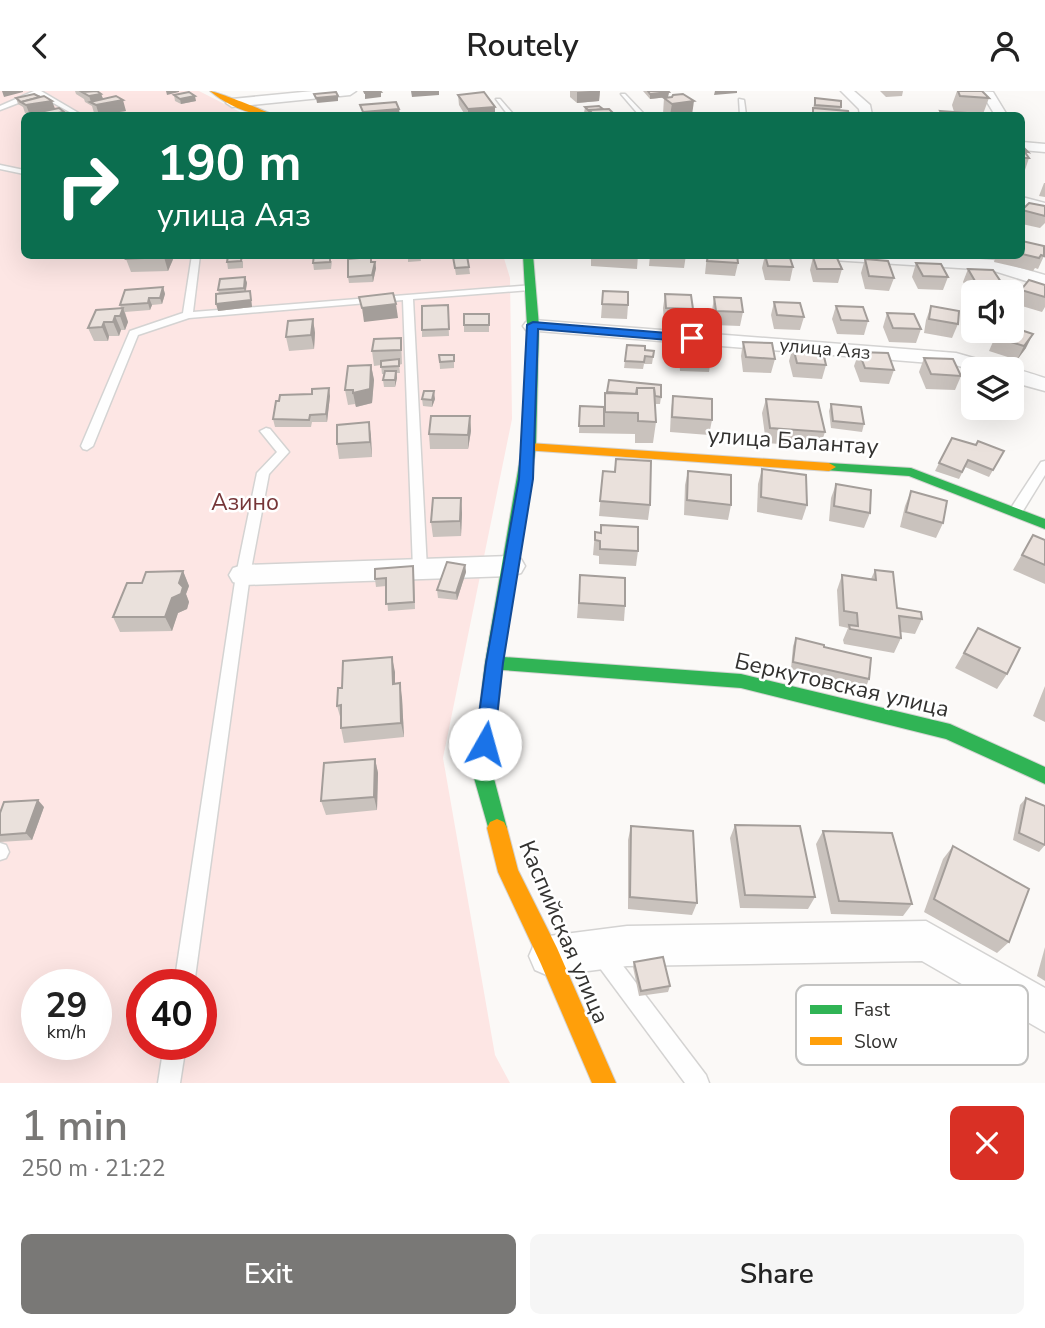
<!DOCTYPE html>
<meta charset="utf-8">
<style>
body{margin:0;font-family:"Nunito Sans",sans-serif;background:#f6f6f6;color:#222;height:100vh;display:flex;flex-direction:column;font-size:26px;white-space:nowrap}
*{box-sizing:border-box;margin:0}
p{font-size:23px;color:#767676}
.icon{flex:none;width:38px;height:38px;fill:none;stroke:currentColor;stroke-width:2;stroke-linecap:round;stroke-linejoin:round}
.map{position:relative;height:992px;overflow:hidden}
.details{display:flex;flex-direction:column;background:#fff;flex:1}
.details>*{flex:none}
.banner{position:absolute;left:21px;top:21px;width:1004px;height:147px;border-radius:10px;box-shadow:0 7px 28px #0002;background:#0b6e4f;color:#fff;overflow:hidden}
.buttons{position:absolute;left:961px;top:189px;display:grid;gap:14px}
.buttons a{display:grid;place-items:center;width:63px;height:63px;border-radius:10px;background:#fff;box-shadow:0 7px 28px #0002;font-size:35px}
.speed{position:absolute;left:21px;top:878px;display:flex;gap:14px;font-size:35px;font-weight:700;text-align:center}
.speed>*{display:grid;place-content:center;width:91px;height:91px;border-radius:50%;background:#fff;box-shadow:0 7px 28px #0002;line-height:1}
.speed small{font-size:18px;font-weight:400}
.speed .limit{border:10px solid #d22;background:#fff;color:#111}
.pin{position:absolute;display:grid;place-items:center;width:60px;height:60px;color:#fff;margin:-30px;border-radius:14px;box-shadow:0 4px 10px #0006}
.me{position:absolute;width:77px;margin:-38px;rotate:7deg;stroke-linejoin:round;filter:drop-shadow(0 0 5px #0008)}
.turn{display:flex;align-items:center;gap:24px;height:147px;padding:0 21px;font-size:32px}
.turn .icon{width:91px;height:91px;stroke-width:2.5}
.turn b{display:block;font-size:49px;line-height:60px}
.round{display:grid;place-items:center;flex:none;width:74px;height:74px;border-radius:10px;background:#f6f6f6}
.overview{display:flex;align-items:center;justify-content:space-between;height:119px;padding:0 21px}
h1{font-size:42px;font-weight:600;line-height:52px;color:#797876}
.cta{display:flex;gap:14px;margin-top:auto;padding:14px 21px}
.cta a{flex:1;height:80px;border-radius:10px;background:#797876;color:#fff;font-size:28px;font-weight:600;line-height:80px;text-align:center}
.cta a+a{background:#f6f6f6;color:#222}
header{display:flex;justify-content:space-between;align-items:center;height:91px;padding:0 21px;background:#fff;font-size:32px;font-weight:600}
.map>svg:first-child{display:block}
.green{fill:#fde6e4;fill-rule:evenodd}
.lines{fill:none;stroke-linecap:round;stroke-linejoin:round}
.lane-casing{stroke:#d4d3d2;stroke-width:3}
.street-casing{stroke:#d4d3d2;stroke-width:3}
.fast-casing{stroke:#d4d3d2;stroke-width:2}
.slow-casing{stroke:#d4d3d2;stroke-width:2}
.lane{fill:#fefefe;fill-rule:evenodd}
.street{fill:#fefefe;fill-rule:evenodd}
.fast{fill:#30b455;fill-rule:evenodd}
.slow{fill:#ff9f0a;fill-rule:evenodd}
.wall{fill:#c9c2bd}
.shaded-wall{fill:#a49e9a}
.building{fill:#eae1dc;stroke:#a49e9a;stroke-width:2}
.route{fill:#1a73e8;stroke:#114b97;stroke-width:2}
.labels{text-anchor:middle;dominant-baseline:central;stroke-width:5;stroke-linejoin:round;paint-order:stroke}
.far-street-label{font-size:19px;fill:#333230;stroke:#fff}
.street-label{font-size:23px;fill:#333230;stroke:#fff}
.park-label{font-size:23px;fill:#763638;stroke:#fff}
.key{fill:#fff;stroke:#c2c2c1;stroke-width:2}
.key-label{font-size:19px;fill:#333230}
</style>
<header><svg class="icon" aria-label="back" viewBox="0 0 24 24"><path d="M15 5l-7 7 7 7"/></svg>Routely<svg class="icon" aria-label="person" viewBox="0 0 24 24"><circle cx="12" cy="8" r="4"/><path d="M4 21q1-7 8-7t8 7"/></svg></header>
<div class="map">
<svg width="1045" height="992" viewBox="0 0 1045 992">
<rect width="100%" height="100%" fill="#fbf9f7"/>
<path class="green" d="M 0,0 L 199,0 L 246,24 L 24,24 L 24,164 L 503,164 L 510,187 L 512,328 L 443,667 L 495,964 L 510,992 L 0,992 ZM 37,894 L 96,894 L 96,954 L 37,954 ZM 142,894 L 201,894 L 201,954 L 142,954 Z"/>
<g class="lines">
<defs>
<g id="lane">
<polygon points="34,0 41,0 82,24 75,24 39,4 0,19 0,15"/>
<polygon points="621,3 625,3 645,24 639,24"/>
<polygon points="496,8 500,8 514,24 508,24"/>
<polygon points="739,8 744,9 746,24 740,24"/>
<polygon points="0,74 24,79 24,83 0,78"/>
<polygon points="192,164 200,164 193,221 533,194 533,198 530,199 413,208 427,478 425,481 415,481 413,478 403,209 189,227 138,244 93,355 87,359 83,358 81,355 130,240 183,222"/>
<polygon points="266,337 270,338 289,361 269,383 250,484 194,894 174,894 236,484 257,382 277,361 260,340"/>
<polygon points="1045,370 1045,384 1021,423 1011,423 1010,420 1011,417 1041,371"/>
<polygon points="0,752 6,754 9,761 6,767 0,769"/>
<polygon points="601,852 608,855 706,984 709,992 685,992 594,869 591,862 594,855"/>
<polygon points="164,954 186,954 180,992 158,992"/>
</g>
<g id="street">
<polygon points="313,0 356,0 350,4 232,16 226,12 232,8"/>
<polygon points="841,0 854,0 870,14 872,24 860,24 859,18"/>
<polygon points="975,0 993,1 1007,24 995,24 984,6"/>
<polygon points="1022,51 1045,53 1045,61 1022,59"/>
<polygon points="1022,106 1045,112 1045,122 1022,116"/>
<polygon points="824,164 926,164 993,169 1045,184 1045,196 991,179 832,169"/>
<polygon points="533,229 956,262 998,274 1002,278 973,279 955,274 526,239 523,235 526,231"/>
<path d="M 1009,278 C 1021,278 1034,284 1045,287 L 1045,300 L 1012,291 Z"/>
<polygon points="511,465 521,468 525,475 521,482 511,485 243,494 233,491 229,484 233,477 243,474"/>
<polygon points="926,830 1045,897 1045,941 922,870 627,875 549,885 535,879 529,865 535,851 549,845 627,835"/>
</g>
<g id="fast">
<polygon points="523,164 533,164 539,235 536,356 503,566 741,583 950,633 1045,676 1045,693 946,648 741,597 502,579 492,680 507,737 504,743 497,746 490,743 472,680 485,572 522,356 527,235"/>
<polygon points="829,372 911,377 1045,428 1045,438 909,385 824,379 822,376"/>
</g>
<g id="slow">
<path d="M 210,0 C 214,0 267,20 273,24 C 252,26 225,13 210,0 Z"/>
<polygon points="529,352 829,372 836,376 829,380 524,359 522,356"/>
<polygon points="497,728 504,731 507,737 518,779 557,857 616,992 592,992 541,873 498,781 487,737 490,731"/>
</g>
</defs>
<use href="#lane" class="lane-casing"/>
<use href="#street" class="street-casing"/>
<use href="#fast" class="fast-casing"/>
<use href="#slow" class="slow-casing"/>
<use href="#lane" class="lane"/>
<use href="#street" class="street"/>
<use href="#fast" class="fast"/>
<use href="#slow" class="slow"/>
</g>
<g class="wall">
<polygon points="75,0 98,0 101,3 103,8 126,20 99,24 94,22 92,15 85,11 84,8 76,3"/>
<polygon points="570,0 600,0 599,10 577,12 570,6"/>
<polygon points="643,0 668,0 669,1 668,6 650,8"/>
<polygon points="880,0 903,0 902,5 886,6"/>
<polygon points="957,0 982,0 989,7 983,23 967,22 969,24 938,24 940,20 954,21 952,14"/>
<polygon points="174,4 196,10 181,13 175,10"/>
<polygon points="458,4 495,16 495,24 465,24 459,14"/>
<polygon points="16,7 64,21 65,24 42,24 41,23 30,24 25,22 23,16 18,13"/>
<polygon points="664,7 692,24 664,24 663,23"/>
<polygon points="815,7 841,16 840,19 849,24 812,24"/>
<polygon points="585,16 603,18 615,24 587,24 584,22"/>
<polygon points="1022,55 1028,61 1026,64 1029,67 1025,79 1022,79"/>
<polygon points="1044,92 1045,92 1045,106 1039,105"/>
<polygon points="1029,112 1045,115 1045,132 1040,137 1022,133 1022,120"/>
<polygon points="1022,150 1044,165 1038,178 1035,177 1033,180 994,171 996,164 1022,164"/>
<polygon points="128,164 174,164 174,166 168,180 131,181 126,168"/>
<polygon points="408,164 420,164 421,170 408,171"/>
<polygon points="591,164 638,164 637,178 591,175"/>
<polygon points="650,164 686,164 684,177 649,175"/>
<polygon points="707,164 737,164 738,172 735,185 705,183"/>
<polygon points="765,164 793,176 790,190 765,189 762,177"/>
<polygon points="953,164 972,164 971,166"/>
<polygon points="453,166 469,176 470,183 456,184"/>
<polygon points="813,166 842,178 838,192 813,191 810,179"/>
<polygon points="865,168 894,187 889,200 865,198 861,182"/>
<polygon points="243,170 243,177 228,178 227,171"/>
<polygon points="332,170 331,178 314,179 313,172"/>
<polygon points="371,171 375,171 376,177 373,191 349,192 348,186"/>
<polygon points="916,172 948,186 943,199 918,198 912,186"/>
<polygon points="968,178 1001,191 997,201 973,201 973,204 970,204 963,191"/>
<polygon points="245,186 247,192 246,200 250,200 252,216 218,220 219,203 218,199"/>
<polygon points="1045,194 1045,216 1042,221 1015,213 1021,199"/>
<polygon points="163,196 165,203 162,213 152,214 150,219 125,221 128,231 125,239 121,239 119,245 109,245 108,250 94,250 88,237 121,217 120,214"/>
<polygon points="603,200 628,214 627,228 601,227"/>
<polygon points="665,203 693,218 690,232 664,231 663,217"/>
<polygon points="714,206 743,221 740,235 714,234 712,220"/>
<polygon points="774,211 804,226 800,239 774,238 771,224"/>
<polygon points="448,214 449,245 422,246 422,239"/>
<polygon points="836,215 868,230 864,244 837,243 832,228"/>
<polygon points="931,215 958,233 952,247 924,242 926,229"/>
<polygon points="887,222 921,238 916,252 889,251 883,236"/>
<polygon points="489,223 489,241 464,241 464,234"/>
<polygon points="313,228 315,242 314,258 289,260 286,246"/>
<polygon points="1012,240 1026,257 1017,269 989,260 995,246"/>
<polygon points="401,247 402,273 399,274 400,282 397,282 397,287 395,296 384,296 383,289 384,283 382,283 381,274 374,275 372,260"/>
<polygon points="681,250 711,267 709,281 680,280 679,264"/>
<polygon points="743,251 775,268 771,282 743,281 741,265"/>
<polygon points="627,254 645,259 654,260 652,273 644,273 643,278 624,277"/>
<polygon points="793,256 826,274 822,288 793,286 789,270"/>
<polygon points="859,261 894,279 889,293 860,291 854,275"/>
<polygon points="439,264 454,264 454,277 440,278"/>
<polygon points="924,267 961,285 955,299 926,298 919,281"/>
<polygon points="371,274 374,289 372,312 356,316 355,313 348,314 345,299"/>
<polygon points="605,302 661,306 660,313 655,313 656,331 653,352 635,352 635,343 579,342 580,315 604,316"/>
<polygon points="330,305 327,331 312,331 311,336 275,336 273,328"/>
<polygon points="673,305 712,329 709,344 670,341 671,319"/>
<polygon points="422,308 435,308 432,316 423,315"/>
<polygon points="766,308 825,341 820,356 766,352 762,322"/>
<polygon points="831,313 864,333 862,341 831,337 829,320"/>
<polygon points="470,325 471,340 468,358 430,358 429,343"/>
<polygon points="369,331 371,346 372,366 339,368 337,353"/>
<polygon points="976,354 1004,360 989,386 965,376 959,388 935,380 939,372"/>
<polygon points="616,368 650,414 648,429 599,425 603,380 614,381"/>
<polygon points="762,378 807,414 802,429 757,421 758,393"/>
<polygon points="688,380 731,414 728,429 684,424 685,394"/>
<polygon points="836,393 870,422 864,437 829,430 831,407"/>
<polygon points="911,400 943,432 936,447 900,436 905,415"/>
<polygon points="462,422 461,445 433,446 431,431"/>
<polygon points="601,434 638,460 636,475 599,473 599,465 593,464 595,441 600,442"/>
<polygon points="1033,444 1045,449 1045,493 1013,479"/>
<polygon points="465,474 466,481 457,509 438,507 437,499"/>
<polygon points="875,479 897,517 922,528 915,543 901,541 901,547 894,562 844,553 843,549 848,537 839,535 837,499 842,484 871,488"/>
<polygon points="183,480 189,495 186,503 189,511 187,518 178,522 172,540 120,541 113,526 142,492"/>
<polygon points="414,482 415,518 388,520 386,495 376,496 375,488"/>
<polygon points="580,484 625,515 624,530 577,527"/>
<polygon points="978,537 1007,583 997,598 955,577"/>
<polygon points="796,547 824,556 869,588 866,596 791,578 793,555"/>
<polygon points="395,581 395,593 402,607 404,646 344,652 341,637 341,629 337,615 342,597"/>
<polygon points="1045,595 1045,631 1033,625"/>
<polygon points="375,668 378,682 377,719 326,724 321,710"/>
<polygon points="1026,707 1045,754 1039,761 1013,749 1020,714"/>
<polygon points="44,716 32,749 0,751 0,722"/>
<polygon points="735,734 815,806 808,818 740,817 730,747"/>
<polygon points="631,735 697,812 692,824 628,818 628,749"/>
<polygon points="823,740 912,813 903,825 831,823 816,753"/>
<polygon points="953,755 1009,851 997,862 924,821 943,768"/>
<polygon points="1045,856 1045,890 1037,885"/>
<polygon points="634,871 670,895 668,901 639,905 633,876"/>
</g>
<g class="shaded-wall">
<polygon points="2,0 23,0 23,1 4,6"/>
<polygon points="95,0 98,0 99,3 101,3 105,12 123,9 126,20 99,24 96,14 91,11 89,5"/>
<polygon points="166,0 179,0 179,1 167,4"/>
<polygon points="411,0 439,0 439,4 412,6"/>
<polygon points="590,0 600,0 599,10 577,12 577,1"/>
<polygon points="715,0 737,0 737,2 714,4"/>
<polygon points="381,1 381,6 365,8 365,2"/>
<polygon points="669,1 668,6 650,8 650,3"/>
<polygon points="195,5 196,10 181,13 180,8"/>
<polygon points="338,5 338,10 317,12 316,7"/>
<polygon points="52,10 56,20 40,21 41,23 30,24 26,14"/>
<polygon points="694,10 692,24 670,24 672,13"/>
<polygon points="495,16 495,24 468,24 468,18"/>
<polygon points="399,18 400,24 364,24 363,21"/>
<polygon points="64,21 65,24 46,24"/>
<polygon points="165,164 174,164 174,166 168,180 164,166"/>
<polygon points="375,171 376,177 373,191 372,184"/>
<polygon points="245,186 247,192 245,203 244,197"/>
<polygon points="163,196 165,203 162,213 160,207"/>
<polygon points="250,200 252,216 218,220 216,213"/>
<polygon points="149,207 152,214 150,219 148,212"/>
<polygon points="396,213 398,227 364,231 362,217"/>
<polygon points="123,217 128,231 125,239 120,225"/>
<polygon points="115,225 121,239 119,245 113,231"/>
<polygon points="313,228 315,242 314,258 311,244"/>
<polygon points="104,231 109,245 108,250 102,236"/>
<polygon points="1033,243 1026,257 1017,269 1024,255"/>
<polygon points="371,274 374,289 372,312 356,316 353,302"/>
<polygon points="396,280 397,287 395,296 395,289"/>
<polygon points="329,297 330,305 327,331 326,323"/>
<polygon points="434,300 435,308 432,316 432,309"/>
<polygon points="470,325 471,340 468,358 468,344"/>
<polygon points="369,331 371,346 372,366 370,351"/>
<polygon points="461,407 462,422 461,445 460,430"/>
<polygon points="465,474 466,481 457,509 456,502"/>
<polygon points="183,480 189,495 186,503 189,511 187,518 178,522 172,540 165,526"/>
<polygon points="392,566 395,581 395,607 393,593"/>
<polygon points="400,592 402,607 404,646 401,632"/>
<polygon points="375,668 378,682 377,719 374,706"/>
<polygon points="38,709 44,716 32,749 26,742"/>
</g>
<g class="building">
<polygon points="97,0 101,3 89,5 82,1"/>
<polygon points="364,0 380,0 381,1 365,2"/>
<polygon points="648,0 668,0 669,1 650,3"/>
<polygon points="958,0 982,0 989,7 960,5"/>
<polygon points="189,1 195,5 180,8 174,4"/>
<polygon points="336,1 338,5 316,7 314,3"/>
<polygon points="484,1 495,16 468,18 458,4"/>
<polygon points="34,3 40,6 21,11 16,7"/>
<polygon points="683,3 694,10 672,13 664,7 672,6 673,4"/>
<polygon points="44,5 52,10 26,14 21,11"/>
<polygon points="116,5 123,9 96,14 90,11"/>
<polygon points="815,7 841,10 841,16 815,14"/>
<polygon points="396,11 399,18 363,21 360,14"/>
<polygon points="599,15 603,18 589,20 585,16"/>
<polygon points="59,17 64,21 46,24 40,21"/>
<polygon points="813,17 848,20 849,24 813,22"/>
<polygon points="609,18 615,24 594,24 589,19"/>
<polygon points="940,20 967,22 969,24 942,24"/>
<polygon points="1022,55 1028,61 1024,60 1029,67 1022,67"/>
<polygon points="1029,112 1045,115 1045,125 1022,119"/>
<polygon points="1022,150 1044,155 1044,165 1041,164 1039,167 1022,163"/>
<polygon points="128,164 165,164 164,166 126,168"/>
<polygon points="242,164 241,170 227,171 228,165"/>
<polygon points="314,164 330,164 330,171 313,172"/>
<polygon points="708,164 737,164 738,172 707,170"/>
<polygon points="765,164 789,164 793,176 768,175"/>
<polygon points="467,165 469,176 455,177 453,166"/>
<polygon points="371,166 371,171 375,171 372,184 348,186 348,168"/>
<polygon points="813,166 837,167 842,178 817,178"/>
<polygon points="865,168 888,170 894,187 869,185"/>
<polygon points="916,172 941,173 948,186 923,185"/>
<polygon points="968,178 993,179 1001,191 975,190"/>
<polygon points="245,186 244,197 218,199 220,188"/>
<polygon points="1029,189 1045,194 1045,206 1021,199"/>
<polygon points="163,196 160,207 149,207 148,212 120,214 125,199"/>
<polygon points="250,200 251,209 216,213 216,203"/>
<polygon points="603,200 628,201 628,214 602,213"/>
<polygon points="393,202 396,213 362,217 359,206"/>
<polygon points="665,203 691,204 693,218 666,217"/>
<polygon points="714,206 741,207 743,221 716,220"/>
<polygon points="774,211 800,212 804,226 777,224"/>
<polygon points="448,214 449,238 422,239 422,215"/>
<polygon points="836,215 863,216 868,230 841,229"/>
<polygon points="931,215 959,220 958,233 929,228"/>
<polygon points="123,217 120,225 115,225 113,231 104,231 102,236 88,237 96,219"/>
<polygon points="887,222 914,223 921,238 893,237"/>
<rect x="464" y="223" width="25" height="11"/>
<polygon points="313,228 311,244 286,246 288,230"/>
<polygon points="1012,236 1033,243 1024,255 995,246 1000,240 1012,240"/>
<polygon points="401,247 401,259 372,260 374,248"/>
<polygon points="681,250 709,251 711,267 683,266"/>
<polygon points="743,251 772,252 775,268 746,266"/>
<polygon points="627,254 645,255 645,259 654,260 653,266 645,265 644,271 625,270"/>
<polygon points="793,256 822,257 826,274 797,272"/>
<polygon points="859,261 888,262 894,279 865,277"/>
<polygon points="439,264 454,264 454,270 440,271"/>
<polygon points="924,267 953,268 961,285 931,283"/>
<polygon points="399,268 399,275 381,276 381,270"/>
<polygon points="371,274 370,298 353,302 353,299 345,299 348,275"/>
<polygon points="385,280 396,280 395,289 383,289"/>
<polygon points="609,289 661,294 661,306 655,305 654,297 637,297 636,303 607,301"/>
<polygon points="329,297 326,323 310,324 309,329 273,328 276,310 279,310 280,304 312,303 312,298"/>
<polygon points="637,297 654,297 656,331 638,330 638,322 605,321 605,302 637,303"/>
<polygon points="424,300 434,300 432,309 422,308"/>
<polygon points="673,305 712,308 712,329 672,326"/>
<polygon points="766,308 818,311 825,341 770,337"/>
<polygon points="831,313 861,316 864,333 833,330"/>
<polygon points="580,315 604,316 604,335 579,335"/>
<polygon points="431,325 470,325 468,344 429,343"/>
<polygon points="369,331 370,351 337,353 337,334"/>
<polygon points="952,347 976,354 978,350 1004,360 993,379 968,369 962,381 939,372"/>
<polygon points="616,368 651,370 650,414 600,410 603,380 615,381"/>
<polygon points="762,378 806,384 807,414 761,406"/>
<polygon points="688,380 731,384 731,414 687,409"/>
<polygon points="836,393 871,399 870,422 834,415"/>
<polygon points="911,400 947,410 943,432 906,421"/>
<polygon points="433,407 461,407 460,430 431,431"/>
<polygon points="601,434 638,436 638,460 600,458 600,450 595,449 595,441 601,442"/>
<polygon points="1033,444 1045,449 1045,474 1022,464"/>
<polygon points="447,471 465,474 456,502 437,499"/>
<polygon points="413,475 414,511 386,513 386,487 375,488 375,478"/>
<polygon points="875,479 893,481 897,517 921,521 922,528 899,525 901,547 850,538 849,534 858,535 857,522 844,520 842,484 876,489"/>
<polygon points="183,480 179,492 183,496 181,503 172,507 165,526 113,526 127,492 142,492 146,481"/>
<polygon points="580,484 625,487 625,515 579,512"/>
<polygon points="978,537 1020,557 1007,583 964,562"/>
<polygon points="796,547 824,554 824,556 871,567 869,588 793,571"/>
<polygon points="392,566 393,593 400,592 401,632 341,637 341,614 337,615 338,597 342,597 343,570"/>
<polygon points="375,668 374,706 321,710 324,672"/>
<polygon points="1026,707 1045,715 1045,754 1019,742"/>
<polygon points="38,709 26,742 0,744 0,722 4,711"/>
<polygon points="735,734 800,735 815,806 745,804"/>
<polygon points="631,735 693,740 697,812 630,806"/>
<polygon points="823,740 892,742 912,813 839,810"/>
<polygon points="953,755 1029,798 1009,851 934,808"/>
<polygon points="663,866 670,895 641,900 634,871"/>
</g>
<polygon class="route" points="533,231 692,244 697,247 692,251 538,238 533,388 503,572 494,653 491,658 485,661 478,658 475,653 486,572 519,388 527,234"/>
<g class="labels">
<g class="far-street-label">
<text transform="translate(825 258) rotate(5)">улица Аяз</text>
</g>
<g class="street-label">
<text transform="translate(793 350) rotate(4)">улица Балантау</text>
<text transform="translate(842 594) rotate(13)">Беркутовская улица</text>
<text transform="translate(564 841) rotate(67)">Каспийская улица</text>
</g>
<g class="park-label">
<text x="245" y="411">Азино</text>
</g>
</g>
<rect x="796" y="894" width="232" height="80" rx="10" class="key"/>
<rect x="810" y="914" width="32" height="9" fill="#30b455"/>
<rect x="810" y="946" width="32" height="8" fill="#ff9f0a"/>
<g class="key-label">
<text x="854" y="925">Fast</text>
<text x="854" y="957">Slow</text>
</g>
</svg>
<div class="buttons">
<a><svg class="icon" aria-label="sound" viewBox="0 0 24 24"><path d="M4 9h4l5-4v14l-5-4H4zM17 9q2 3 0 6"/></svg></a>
<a><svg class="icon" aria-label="layers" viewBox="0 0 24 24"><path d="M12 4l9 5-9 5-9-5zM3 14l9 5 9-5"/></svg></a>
</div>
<div class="speed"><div>29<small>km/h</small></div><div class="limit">40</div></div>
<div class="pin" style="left:692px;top:247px;background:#d93025"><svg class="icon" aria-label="arrive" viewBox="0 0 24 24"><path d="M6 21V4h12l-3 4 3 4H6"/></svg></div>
<svg class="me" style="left:485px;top:653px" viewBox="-20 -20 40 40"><circle r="19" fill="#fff"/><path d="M0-13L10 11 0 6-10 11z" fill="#1a73e8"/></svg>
<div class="banner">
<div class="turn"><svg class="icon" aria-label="right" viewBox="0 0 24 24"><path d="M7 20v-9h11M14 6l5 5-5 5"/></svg><div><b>190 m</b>улица Аяз</div></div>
</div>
</div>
<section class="details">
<div class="overview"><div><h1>1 min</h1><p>250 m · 21:22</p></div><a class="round" style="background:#d93025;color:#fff"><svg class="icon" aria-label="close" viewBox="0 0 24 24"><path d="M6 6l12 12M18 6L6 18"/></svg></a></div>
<div class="cta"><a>Exit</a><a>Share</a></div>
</section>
